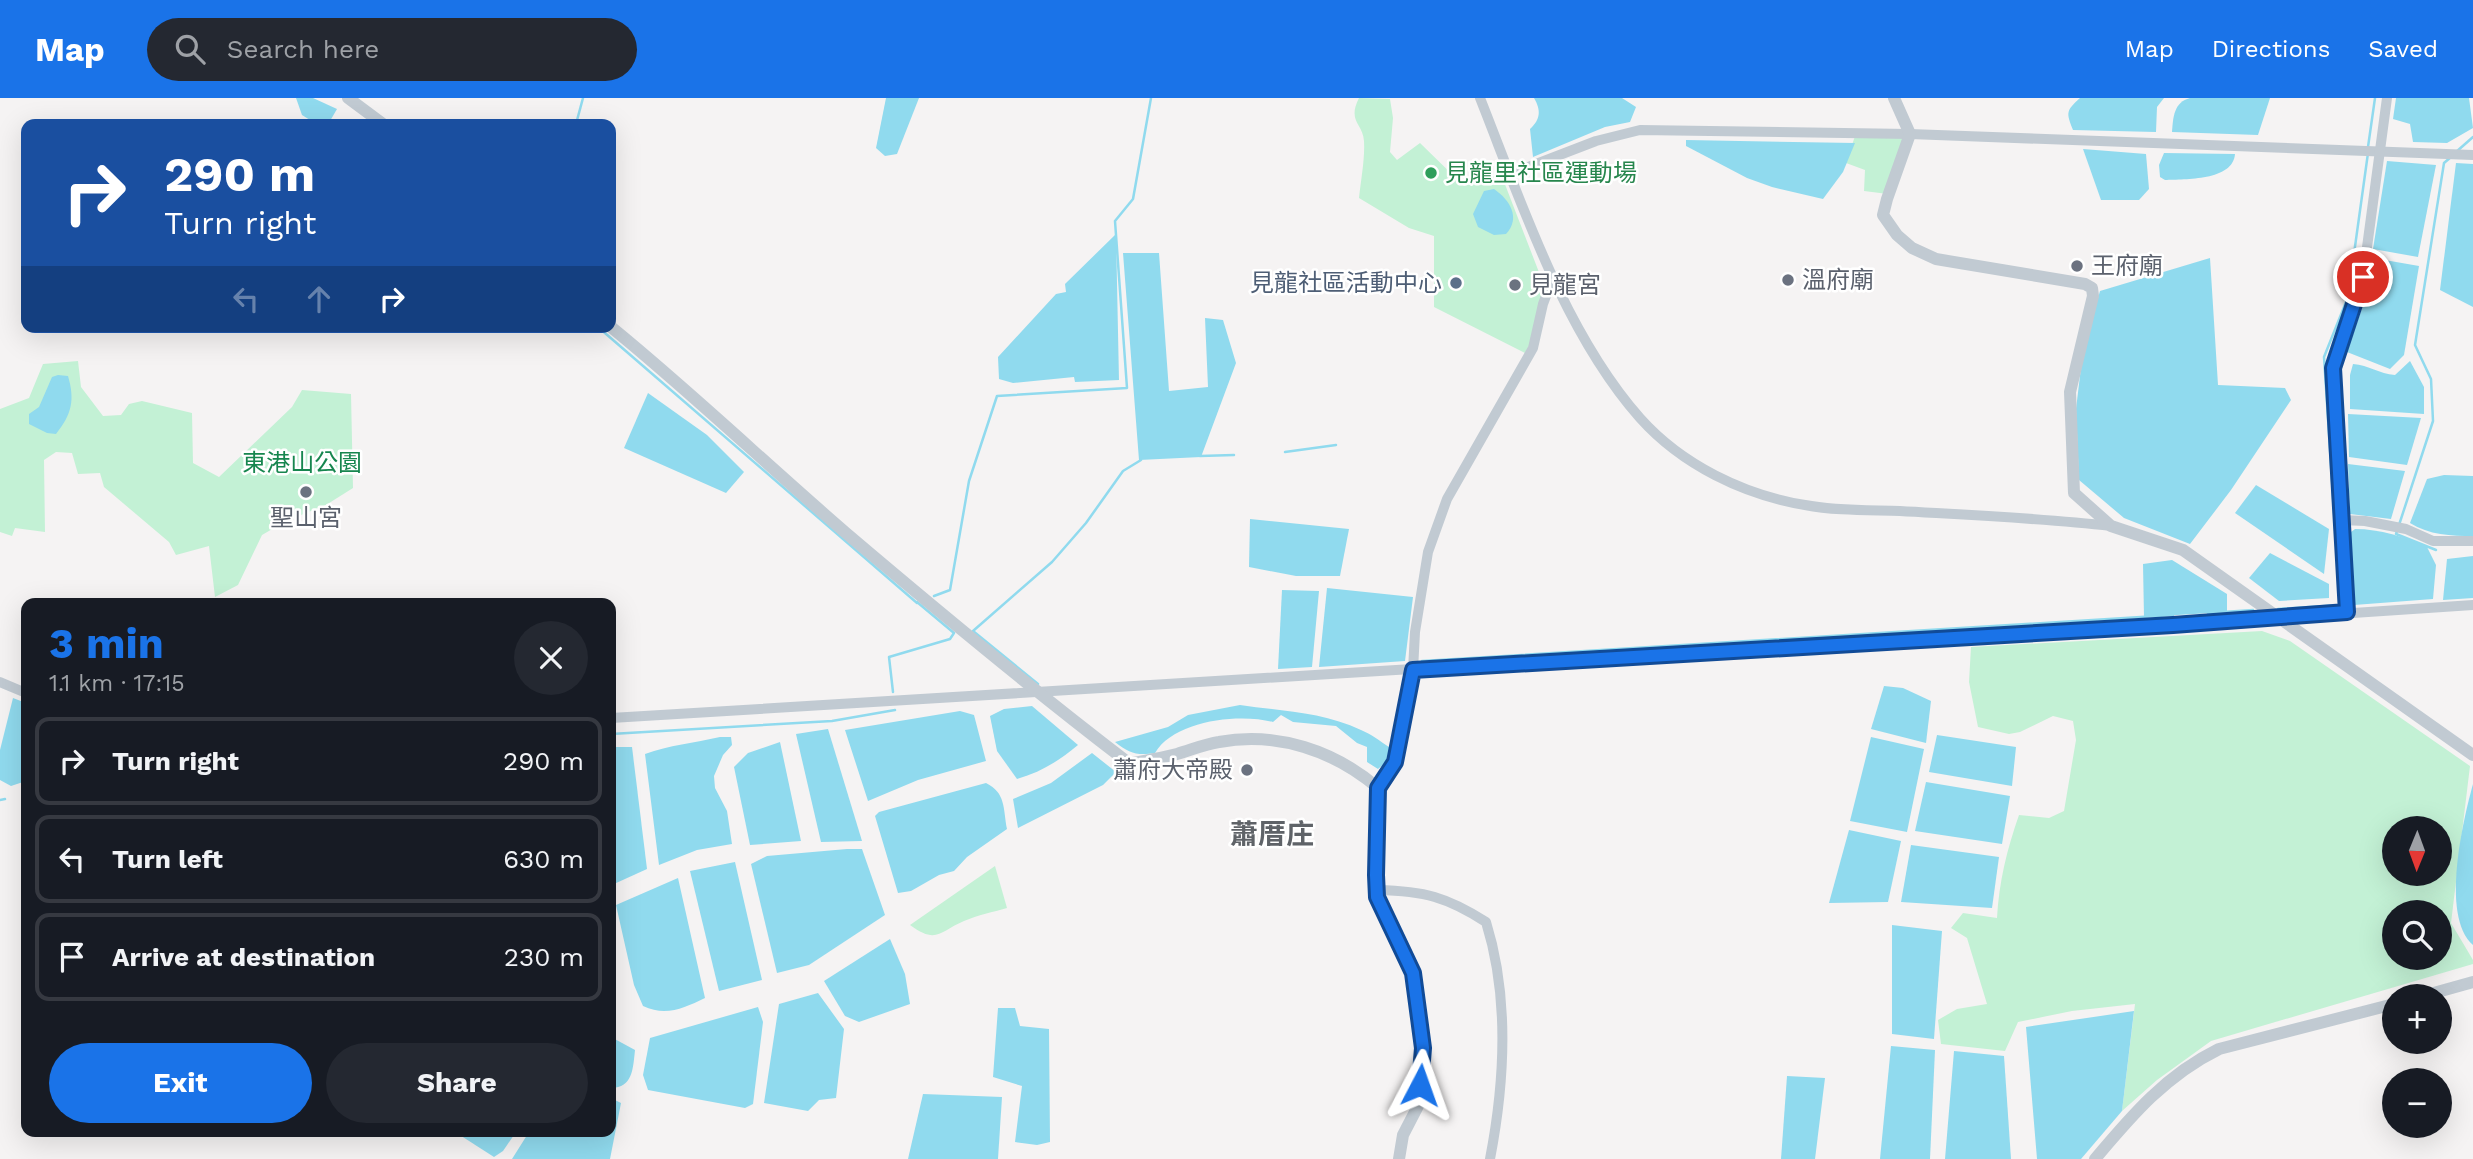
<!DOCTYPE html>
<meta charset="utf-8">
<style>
body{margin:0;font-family:"Work Sans","Noto Sans TC",sans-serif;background:#242831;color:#f1f3f6;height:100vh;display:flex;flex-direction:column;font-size:26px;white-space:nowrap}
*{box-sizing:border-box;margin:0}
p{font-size:23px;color:#9ea1a6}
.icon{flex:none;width:38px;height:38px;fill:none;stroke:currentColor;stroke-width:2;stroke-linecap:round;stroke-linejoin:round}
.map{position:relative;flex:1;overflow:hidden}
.details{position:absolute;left:21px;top:500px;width:595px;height:539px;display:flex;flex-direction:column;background:#171b24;border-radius:14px;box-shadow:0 7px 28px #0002}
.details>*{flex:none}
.banner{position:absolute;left:21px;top:21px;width:595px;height:214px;border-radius:14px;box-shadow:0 7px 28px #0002;background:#1a4fa0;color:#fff;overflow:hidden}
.needle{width:46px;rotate:181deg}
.controls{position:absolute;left:2382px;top:718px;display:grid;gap:14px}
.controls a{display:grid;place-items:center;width:70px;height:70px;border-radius:50%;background:#171b24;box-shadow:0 7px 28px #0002;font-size:35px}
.pin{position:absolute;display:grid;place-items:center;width:60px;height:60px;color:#fff;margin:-30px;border:4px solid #fff;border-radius:50%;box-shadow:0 2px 7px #0007}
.me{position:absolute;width:77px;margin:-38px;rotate:4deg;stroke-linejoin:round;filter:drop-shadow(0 0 5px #0008)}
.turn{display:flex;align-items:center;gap:24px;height:147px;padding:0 28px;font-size:32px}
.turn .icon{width:91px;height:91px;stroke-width:2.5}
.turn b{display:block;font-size:49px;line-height:60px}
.lanes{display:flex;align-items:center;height:66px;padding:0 28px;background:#0003;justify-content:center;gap:35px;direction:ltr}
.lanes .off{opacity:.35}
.round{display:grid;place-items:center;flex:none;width:74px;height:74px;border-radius:37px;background:#242831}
.headline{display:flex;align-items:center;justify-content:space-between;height:119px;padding:0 28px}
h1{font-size:42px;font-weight:700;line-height:52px;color:#1a73e8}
.cta{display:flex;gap:14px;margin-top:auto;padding:14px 28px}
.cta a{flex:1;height:80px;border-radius:42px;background:#1a73e8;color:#fff;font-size:28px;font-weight:700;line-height:80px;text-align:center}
.cta a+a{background:#242831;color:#f1f3f6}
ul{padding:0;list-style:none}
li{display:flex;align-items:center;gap:21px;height:88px;margin:0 14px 10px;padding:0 14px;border:4px solid #363941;border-radius:14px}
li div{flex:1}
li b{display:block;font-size:26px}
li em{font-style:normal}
header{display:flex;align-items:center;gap:42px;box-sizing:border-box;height:98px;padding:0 35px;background:#1a73e8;color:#fff}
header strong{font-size:33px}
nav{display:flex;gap:38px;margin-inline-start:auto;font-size:24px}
.search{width:490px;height:63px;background:#242831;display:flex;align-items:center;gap:18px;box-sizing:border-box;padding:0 24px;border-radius:38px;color:#9ea1a6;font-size:26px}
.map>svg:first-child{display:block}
.green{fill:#c3f1d5;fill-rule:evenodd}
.water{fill:#90daee}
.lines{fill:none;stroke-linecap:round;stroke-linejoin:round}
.stream{stroke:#90daee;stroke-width:2.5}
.minor{stroke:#c1cad2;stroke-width:10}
.tertiary{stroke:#c1cad2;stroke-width:12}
.route-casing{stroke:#114b97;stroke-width:18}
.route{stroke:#1a73e8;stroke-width:12}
.leisure-dot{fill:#2e9e5b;stroke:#fff;stroke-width:2.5}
.worship-dot{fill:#6b7280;stroke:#fff;stroke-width:2.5}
.service-dot{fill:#5c6f8a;stroke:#fff;stroke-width:2.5}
.labels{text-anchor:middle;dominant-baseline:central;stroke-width:5;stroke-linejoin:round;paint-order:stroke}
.leisure-label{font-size:24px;fill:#27864d;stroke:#fff;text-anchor:start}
.worship-label{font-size:24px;fill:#5b616d;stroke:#fff;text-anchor:start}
.service-label{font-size:24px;fill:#4e5e75;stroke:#fff;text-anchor:end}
.park-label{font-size:24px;fill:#17864f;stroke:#fff}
.quarter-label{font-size:28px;font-weight:bold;fill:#5f6368;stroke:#fff}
</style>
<header>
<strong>Map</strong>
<div class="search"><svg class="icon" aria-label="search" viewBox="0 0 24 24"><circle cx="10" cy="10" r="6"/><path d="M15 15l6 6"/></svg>Search here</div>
<nav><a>Map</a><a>Directions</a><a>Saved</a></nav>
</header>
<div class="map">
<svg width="2473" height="1061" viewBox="0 0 2473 1061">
<rect width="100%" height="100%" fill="#f5f3f3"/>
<g class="green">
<path d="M 1359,0 L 1390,1 L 1393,20 L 1390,54 L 1397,62 L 1420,45 L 1464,88 L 1501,76 L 1547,195 L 1531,244 L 1525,255 L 1434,209 L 1434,138 L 1409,130 L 1359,100 C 1361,81 1365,61 1364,43 C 1363,25 1347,24 1359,0 Z"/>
<polygon points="1856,35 1910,36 1888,96 1864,93 1865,72 1846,65"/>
<polygon points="78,263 81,289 103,318 121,317 129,306 142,303 192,315 193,365 219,379 292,309 302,292 351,296 353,390 326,407 286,423 262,437 238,487 215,499 209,448 176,457 169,444 104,389 100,375 78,376 72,355 56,354 44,362 45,434 15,430 12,438 0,434 0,311 29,300 43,266"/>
<path d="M 2262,533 L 2290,543 L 2470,668 L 2451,825 L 2473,862 L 2473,866 L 2211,943 L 2157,982 L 2122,1013 L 2135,906 L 2072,913 L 2018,924 L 2005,953 L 1941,946 L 1938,922 L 1957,911 L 1987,906 L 1967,840 L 1951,830 L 1963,815 L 1997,820 C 1999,784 2007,751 2019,717 L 2049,720 L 2064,713 L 2076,642 L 2073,623 L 2053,618 L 2020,634 L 2009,636 L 1978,629 L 1969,584 L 1971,549 ZM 2394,730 L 2440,730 L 2440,775 L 2394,775 ZM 2394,814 L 2440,814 L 2440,859 L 2394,859 Z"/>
<path d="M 995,768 L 1007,810 C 993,814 978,817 964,823 C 940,833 937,847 910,827 Z"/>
</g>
<g class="water">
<polygon points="296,0 313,0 337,11 330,23 310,22 302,17"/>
<polygon points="886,0 919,0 897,56 885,58 876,50"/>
<path d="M 1534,0 L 1622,0 L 1636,9 L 1630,24 L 1605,29 L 1533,59 L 1530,31 C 1541,21 1541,12 1534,0 Z"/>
<path d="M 2080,0 L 2164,0 L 2157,9 L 2156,34 L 2073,32 C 2066,14 2066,13 2080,0 Z"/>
<path d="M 2190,0 L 2270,0 L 2258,37 L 2172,34 C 2173,19 2174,4 2190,0 Z"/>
<polygon points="2396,0 2469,0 2473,30 2447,45 2413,44 2410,26 2393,21"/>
<polygon points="1686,42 1855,45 1843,74 1823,101 1772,89 1747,80 1686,48"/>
<polygon points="2083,51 2146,56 2149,91 2139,102 2101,102"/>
<path d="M 2164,55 L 2235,56 C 2233,83 2185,81 2165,82 L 2160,79 L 2159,67 Z"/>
<polygon points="2387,63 2436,67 2418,159 2373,151"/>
<polygon points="2456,65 2473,66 2473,209 2440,192"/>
<path d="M 1494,91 C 1510,102 1521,120 1506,136 L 1494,137 L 1478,129 L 1473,116 L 1484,93 Z"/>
<polygon points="1116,136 1119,282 1075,284 1074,279 1013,285 999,281 998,259 1056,196 1066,194 1065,186"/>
<polygon points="1123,155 1159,155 1169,293 1208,289 1205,220 1223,222 1236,265 1201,359 1139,362"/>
<polygon points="2210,160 2218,287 2285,290 2291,302 2231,392 2190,446 2124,420 2079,382 2076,311 2083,253 2100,193"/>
<polygon points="2379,161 2419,168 2404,257 2390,271 2347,254"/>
<path d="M 2410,263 L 2424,289 L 2424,316 L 2350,311 L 2350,277 L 2353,266 C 2369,267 2379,276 2395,277 Z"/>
<path d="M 58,277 L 68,278 C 75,302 72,316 56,336 L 47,335 L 29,326 L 29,316 L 39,309 L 52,279 Z"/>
<polygon points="648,295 707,337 744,374 726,395 624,350"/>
<polygon points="2348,316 2421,320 2407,367 2349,359"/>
<polygon points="2348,366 2405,373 2391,421 2350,416"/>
<path d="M 2444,377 L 2473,378 L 2473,438 C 2451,438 2429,437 2410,425 L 2427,381 Z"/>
<polygon points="2256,387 2329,431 2324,476 2235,415"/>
<polygon points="1250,421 1349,431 1340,478 1296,478 1249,469"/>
<path d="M 2355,431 C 2380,431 2405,439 2427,449 L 2436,467 L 2433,501 L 2354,507 L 2350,440 L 2351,434 Z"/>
<polygon points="2270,455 2329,486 2329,500 2279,503 2249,480"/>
<polygon points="2473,458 2473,500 2443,502 2447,461"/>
<polygon points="2172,462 2227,496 2227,514 2144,519 2143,466"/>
<polygon points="1327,490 1413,499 1405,563 1319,569"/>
<polygon points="1282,492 1319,493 1312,569 1278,571"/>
<polygon points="1884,588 1903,590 1931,603 1926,645 1871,631"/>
<polygon points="13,600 26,605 26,683 11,688 0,682 0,652"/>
<path d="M 1240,607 C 1281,613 1323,614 1361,632 C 1371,636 1380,643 1389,649 C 1389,659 1386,665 1378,671 L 1367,664 L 1367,649 L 1357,645 L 1336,628 L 1293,624 L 1281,617 L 1273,624 C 1240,615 1174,622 1155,655 C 1137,658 1129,655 1115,644 L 1168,629 L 1188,617 Z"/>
<path d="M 1032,608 L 1078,647 C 1059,663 1041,674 1017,681 L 997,653 L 990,618 L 1004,611 Z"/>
<polygon points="960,613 974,617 986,663 918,682 868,703 845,632"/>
<polygon points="828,631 862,743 821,744 796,636"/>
<polygon points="1937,637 2016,649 2012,688 1929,674"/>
<path d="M 720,639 L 731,639 L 732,647 L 723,657 L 714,678 L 715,690 L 727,713 L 732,746 L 697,752 L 659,767 L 645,656 C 669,647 694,645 720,639 Z"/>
<polygon points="1871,639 1924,651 1907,734 1850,723"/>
<polygon points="780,644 801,743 750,747 734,669 748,655"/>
<polygon points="611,649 632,649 647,771 614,786 611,764"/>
<polygon points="1092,655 1116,674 1103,687 1018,730 1013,701 1051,685"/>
<polygon points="1926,684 2010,698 2002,746 1915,733"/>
<path d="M 986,685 C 1006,695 1003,710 1007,731 L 967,759 L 954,773 L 939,777 L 911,793 L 898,795 L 875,718 L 879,714 Z"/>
<path d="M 2473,686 L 2473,847 C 2440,819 2463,722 2473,686 Z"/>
<polygon points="1849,732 1901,743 1888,804 1829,805"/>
<polygon points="1911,747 1999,759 1992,810 1901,804"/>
<polygon points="847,751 862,751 885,817 809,867 777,875 751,766 767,758"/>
<polygon points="735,764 762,882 719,893 690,773"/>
<path d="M 678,780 L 705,900 C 684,910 666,919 643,908 L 634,887 L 616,807 Z"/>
<polygon points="1892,827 1942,833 1934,941 1892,936"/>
<polygon points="890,841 905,876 910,906 859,924 845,918 824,883"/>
<polygon points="818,895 844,931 836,1000 819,1002 808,1013 764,1005 779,906"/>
<polygon points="758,909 763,924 753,1006 745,1010 648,992 643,977 650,940"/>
<polygon points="998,910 1015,910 1020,928 1049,931 1050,1044 1037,1047 1015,1044 1022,988 993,979"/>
<polygon points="2134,913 2122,1013 2081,1061 2037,1061 2026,929"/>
<path d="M 611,939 L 635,952 C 633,970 633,990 611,990 Z"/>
<polygon points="1891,948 1935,952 1930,1061 1880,1061"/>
<polygon points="1954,953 2004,958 2011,1061 1945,1061"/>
<polygon points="1787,978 1825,980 1815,1061 1781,1061"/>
<polygon points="923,996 1002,999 998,1061 908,1061"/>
<polygon points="611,1000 621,1005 610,1061 512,1061 529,1034 611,1034"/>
<polygon points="455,1034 516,1034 503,1053 494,1059"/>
</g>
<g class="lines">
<g class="stream">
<polyline points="576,26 583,0"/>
<polyline points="2368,49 2375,0"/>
<polyline points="2456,54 2473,39"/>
<polyline points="598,229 917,505"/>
<polyline points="1285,354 1336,347"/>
<polyline points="1200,358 1234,357"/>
<polyline points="2399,427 2433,323 2431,281 2415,247 2444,65 2451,59"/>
<polyline points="2397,433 2396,436 2436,452"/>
<polyline points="934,498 950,492 969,383 997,298 1127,290 1115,123 1133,101 1151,0"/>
<polyline points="2278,511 2340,507 2324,259 2348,199 2368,55"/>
<polyline points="2208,515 2253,512"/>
<polyline points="1422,563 2173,517"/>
<polyline points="1038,586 973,533 1052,464 1086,425 1123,373 1141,362"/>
<polyline points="893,594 889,559 950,541 954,535 917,504"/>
<polyline points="611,636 832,623 895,612"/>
<polyline points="0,702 5,701"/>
</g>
<g class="minor">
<path d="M 1480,0 C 1522,106 1564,234 1640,320 C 1682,367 1744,397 1805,407 C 1836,413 1869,412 1900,413 C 1970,417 2041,420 2111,428"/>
<polyline points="1510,76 1596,43 1640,32 1910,36 2473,57"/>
<polyline points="2342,422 2365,423 2406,431 2433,443 2473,443"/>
<polyline points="2347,514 2333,269 2363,179 2387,0"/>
<polyline points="0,584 26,595"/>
<polyline points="611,620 1609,559 2146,529 2473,507"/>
<polyline points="1378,690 1395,664 1402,634 1413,572 1415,534 1428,454 1447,401 1533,250 1543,206 1553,179"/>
<path d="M 1378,792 C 1424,793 1447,799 1486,824 C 1510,901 1505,983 1490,1061"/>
</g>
<g class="tertiary">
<polyline points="348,0 383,26"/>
<polyline points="1894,0 1910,36 1887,101 1883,117 1897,137 1912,150 1936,161 2085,186 2092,190 2093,198 2070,294 2074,395 2111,428 2183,452 2473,657"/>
<path d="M 611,229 C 692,295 767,367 846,435 C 939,514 1033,592 1130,666 C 1146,662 1162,660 1177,656 C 1191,652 1205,646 1219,644 C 1277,633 1335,653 1378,690 L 1375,777 L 1377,799 L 1413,875 L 1423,950 L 1419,1006 L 1403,1037 L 1399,1061"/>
<polyline points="2423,898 2473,884"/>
<path d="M 2095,1061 C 2132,1017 2166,977 2219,951 L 2394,906"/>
</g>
</g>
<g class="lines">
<defs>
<polyline id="route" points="1420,987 1423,950 1413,875 1377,799 1376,777 1378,690 1395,664 1413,572 2173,527 2347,514 2333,270 2363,179"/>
</defs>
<use href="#route" class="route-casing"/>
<use href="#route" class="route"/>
</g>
<circle class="leisure-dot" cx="1431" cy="75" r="7"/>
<g class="worship-dot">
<circle cx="2077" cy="168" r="7"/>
<circle cx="1788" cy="182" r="7"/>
<circle cx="1515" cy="187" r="7"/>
<circle cx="306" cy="394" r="7"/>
<circle cx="1247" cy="672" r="7"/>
</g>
<circle class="service-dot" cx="1456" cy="185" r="7"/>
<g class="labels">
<g class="leisure-label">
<text x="1445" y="75">見龍里社區運動場</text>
</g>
<g class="worship-label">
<text x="2091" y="168">王府廟</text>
<text x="1802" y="182">溫府廟</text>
<text x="1529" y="187">見龍宮</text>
<text x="306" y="420" text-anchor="middle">聖山宮</text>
<text x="1233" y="672" text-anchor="end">蕭府大帝殿</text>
</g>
<g class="service-label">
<text x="1442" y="185">見龍社區活動中心</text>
</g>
<g class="park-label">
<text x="302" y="365">東港山公園</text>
</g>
<g class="quarter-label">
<text x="1272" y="736">蕭厝庄</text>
</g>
</g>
</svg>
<div class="controls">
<a><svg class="needle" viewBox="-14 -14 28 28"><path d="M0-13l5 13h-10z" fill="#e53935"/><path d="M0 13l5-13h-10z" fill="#9ea1a6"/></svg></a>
<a><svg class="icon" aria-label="search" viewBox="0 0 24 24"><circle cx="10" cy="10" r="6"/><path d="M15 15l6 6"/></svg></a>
<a>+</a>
<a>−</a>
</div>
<div class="pin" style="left:2363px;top:179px;background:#d93025"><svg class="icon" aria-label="arrive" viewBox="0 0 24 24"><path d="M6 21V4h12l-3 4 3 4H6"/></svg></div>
<svg class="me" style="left:1420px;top:987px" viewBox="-20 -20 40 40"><path d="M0-17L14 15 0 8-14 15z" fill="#1a73e8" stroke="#fff" stroke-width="4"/></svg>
<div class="banner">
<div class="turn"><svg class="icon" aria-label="right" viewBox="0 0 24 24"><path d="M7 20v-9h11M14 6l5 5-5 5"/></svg><div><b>290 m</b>Turn right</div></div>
<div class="lanes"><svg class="icon off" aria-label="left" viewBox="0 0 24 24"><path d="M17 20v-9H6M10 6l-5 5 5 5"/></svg><svg class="icon off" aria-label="ahead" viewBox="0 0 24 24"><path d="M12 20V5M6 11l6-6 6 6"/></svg><svg class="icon" aria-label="right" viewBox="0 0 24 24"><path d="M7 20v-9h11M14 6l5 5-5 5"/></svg></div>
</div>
<section class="details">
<div class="headline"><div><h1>3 min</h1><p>1.1 km · 17:15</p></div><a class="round"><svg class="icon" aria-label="close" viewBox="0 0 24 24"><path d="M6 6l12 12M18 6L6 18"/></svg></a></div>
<ul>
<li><svg class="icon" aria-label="right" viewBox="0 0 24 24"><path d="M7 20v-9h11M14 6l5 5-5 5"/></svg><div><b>Turn right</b></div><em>290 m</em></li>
<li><svg class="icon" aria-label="left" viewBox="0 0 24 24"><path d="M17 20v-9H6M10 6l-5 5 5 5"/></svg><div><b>Turn left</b></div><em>630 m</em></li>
<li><svg class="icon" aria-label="arrive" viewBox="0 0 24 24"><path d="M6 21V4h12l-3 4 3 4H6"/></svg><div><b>Arrive at destination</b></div><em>230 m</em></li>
</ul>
<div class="cta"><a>Exit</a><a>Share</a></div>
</section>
</div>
